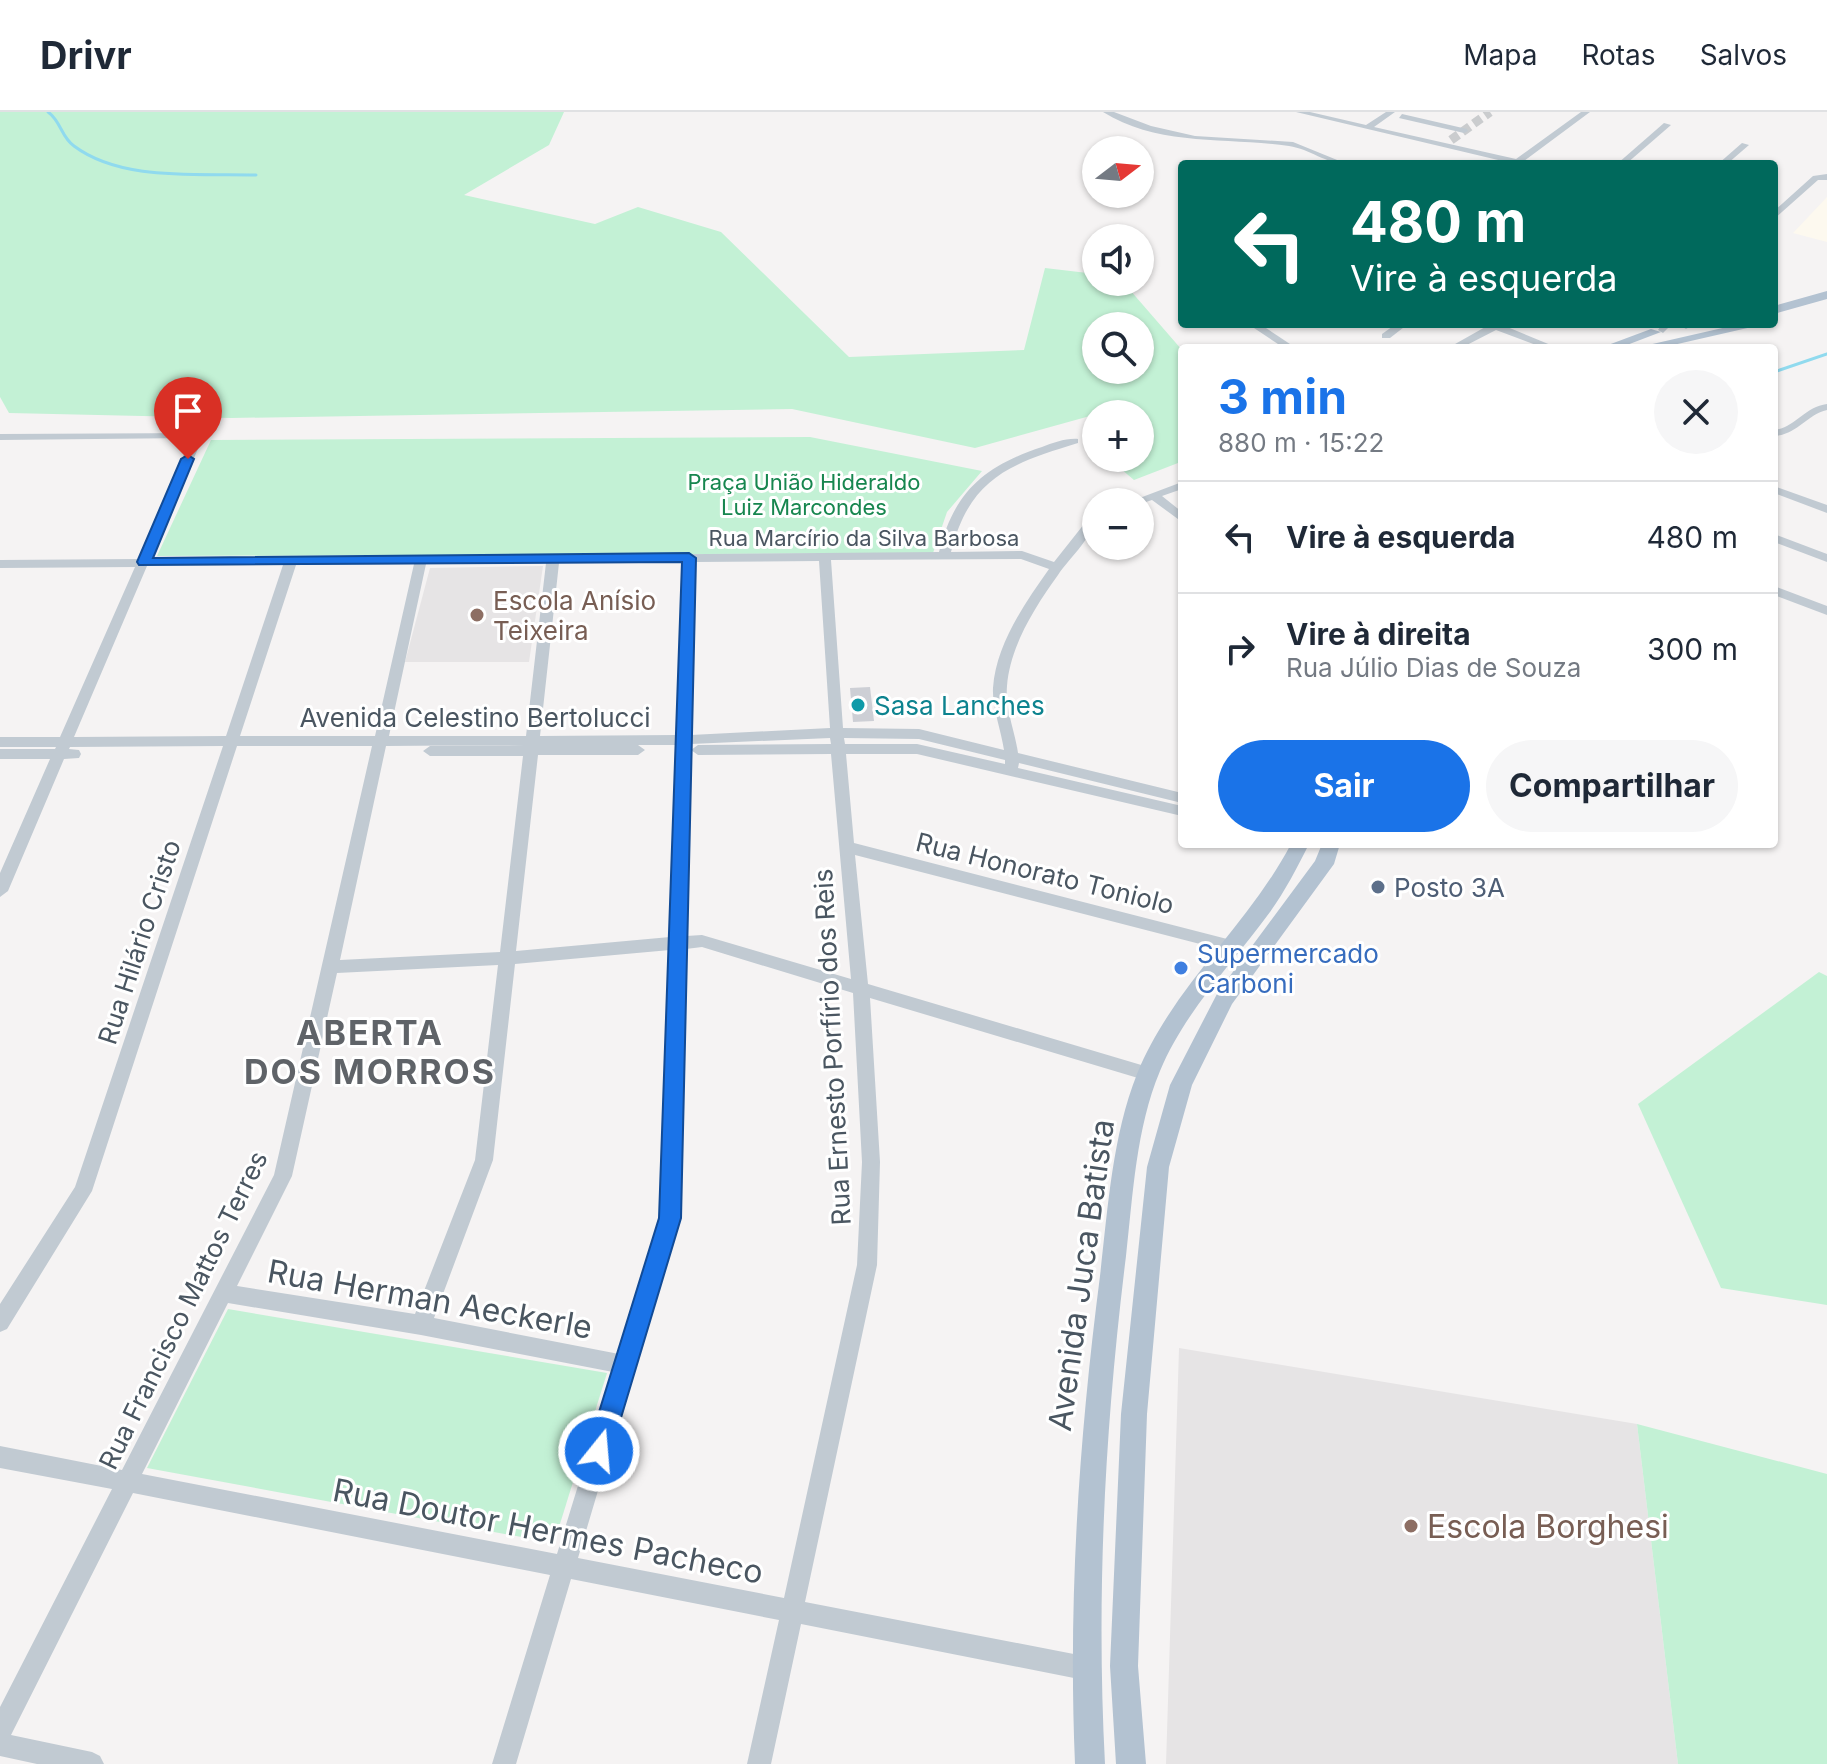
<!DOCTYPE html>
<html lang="pt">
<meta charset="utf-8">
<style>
body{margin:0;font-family:Inter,sans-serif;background:#f6f6f7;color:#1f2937;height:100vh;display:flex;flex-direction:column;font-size:30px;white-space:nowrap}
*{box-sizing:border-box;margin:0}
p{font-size:26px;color:#747a83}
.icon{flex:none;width:44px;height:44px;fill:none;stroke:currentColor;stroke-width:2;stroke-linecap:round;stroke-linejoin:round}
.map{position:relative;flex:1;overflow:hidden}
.drawer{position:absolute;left:1178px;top:232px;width:600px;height:504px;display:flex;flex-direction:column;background:#fff;border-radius:8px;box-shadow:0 2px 6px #0004}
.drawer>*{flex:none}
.top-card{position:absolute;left:1178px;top:48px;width:600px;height:168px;border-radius:8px;box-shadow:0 2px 6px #0004;background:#00695c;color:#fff;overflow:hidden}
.needle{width:52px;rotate:74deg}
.buttons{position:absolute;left:1082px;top:24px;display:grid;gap:16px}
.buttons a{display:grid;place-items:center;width:72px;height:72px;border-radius:50%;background:#fff;box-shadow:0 2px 6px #0004;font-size:40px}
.pin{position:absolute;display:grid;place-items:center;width:68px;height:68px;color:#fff;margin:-82px -34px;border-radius:50% 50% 50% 0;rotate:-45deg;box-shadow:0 0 8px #0007}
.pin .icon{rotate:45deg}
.me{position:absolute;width:88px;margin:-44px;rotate:17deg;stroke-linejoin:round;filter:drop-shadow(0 0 6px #0008)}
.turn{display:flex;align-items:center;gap:28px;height:168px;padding:0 40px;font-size:36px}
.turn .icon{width:104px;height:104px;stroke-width:2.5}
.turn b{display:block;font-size:56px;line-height:68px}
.round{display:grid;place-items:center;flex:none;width:84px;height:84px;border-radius:42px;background:#f6f6f7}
.overview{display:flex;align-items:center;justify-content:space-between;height:136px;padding:0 40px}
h1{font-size:48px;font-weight:700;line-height:60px;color:#1a73e8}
.cta{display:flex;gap:16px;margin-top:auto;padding:16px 40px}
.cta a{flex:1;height:92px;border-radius:48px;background:#1a73e8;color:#fff;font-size:32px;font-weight:700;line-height:92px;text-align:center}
.cta a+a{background:#f6f6f7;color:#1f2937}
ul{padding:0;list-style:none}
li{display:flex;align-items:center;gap:24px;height:112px;padding:0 40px;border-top:2px solid #e0e1e3}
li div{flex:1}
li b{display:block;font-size:30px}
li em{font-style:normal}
header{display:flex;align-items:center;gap:48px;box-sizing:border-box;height:112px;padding:0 40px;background:#fff;border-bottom:2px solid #e0e1e3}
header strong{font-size:38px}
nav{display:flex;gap:44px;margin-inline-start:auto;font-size:28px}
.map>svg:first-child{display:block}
.commercial{fill:#fdf9ef}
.education{fill:#e6e4e5}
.green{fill:#c3f1d5;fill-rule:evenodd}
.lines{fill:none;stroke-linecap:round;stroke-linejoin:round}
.stream{stroke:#90daee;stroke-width:3}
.building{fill:#cdcfd5}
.minor-tunnel{stroke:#caccce;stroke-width:9;stroke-dasharray:9 5;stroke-linecap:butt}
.minor{fill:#c1cad2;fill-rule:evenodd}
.major{fill:#b3c2d1;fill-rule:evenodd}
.route{fill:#1a73e8;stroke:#114b97;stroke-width:2}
.education-dot{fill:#8d6e63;stroke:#fff;stroke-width:3}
.culture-dot{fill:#0f9aa8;stroke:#fff;stroke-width:3}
.service-dot{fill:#5c6f8a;stroke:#fff;stroke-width:3}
.shop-dot{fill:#3f7fe0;stroke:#fff;stroke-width:3}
.labels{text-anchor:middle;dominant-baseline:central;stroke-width:6;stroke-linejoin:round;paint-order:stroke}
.far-park-label{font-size:22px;fill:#17864f;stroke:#fff}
.far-street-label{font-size:22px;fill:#4a5661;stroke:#fff}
.education-label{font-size:26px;fill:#785e54;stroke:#fff;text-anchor:start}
.culture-label{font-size:26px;fill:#0d838f;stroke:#fff;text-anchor:start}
.street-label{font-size:26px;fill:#4a5661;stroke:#fff}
.service-label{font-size:26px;fill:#4e5e75;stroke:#fff;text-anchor:start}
.shop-label{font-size:26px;fill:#366cbe;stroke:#fff;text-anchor:start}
.near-street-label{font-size:32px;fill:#4a5661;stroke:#fff}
.near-education-label{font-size:32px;fill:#785e54;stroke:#fff;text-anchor:start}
.district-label{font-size:34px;font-weight:bold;letter-spacing:2px;fill:#5f6368;stroke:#fff}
</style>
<header>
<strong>Drivr</strong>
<nav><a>Mapa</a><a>Rotas</a><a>Salvos</a></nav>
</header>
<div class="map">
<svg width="1827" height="1652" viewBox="0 0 1827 1652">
<rect width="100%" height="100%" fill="#f5f3f3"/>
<polygon class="commercial" points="1827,85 1827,130 1793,121"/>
<g class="education">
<polygon points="543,454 529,550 405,550 430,456"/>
<polygon points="1179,1236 1637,1312 1678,1652 1166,1652"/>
</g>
<g class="green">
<path d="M 0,0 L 564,0 L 549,33 L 464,83 L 595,112 L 638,95 L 721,120 L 849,245 L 1024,238 L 1045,156 L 1096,162 L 1096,170 L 1123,170 L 1182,238 L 1178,351 L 1134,368 L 1108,346 L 1140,346 L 1140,302 L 1112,302 L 1108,299 L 975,336 L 792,297 L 231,306 L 9,301 L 0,285 ZM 1140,214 L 1140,258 L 1096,258 L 1096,214 Z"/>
<polygon points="810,325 982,359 947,400 933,441 157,444 211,328"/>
<polygon points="1819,860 1827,864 1827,1193 1721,1176 1638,992"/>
<polygon points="228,1197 607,1261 554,1431 147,1356"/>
<polygon points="1637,1312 1827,1362 1827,1652 1678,1652"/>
</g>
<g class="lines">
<g class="stream">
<path d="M 48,0 C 61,9 61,25 74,34 C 122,70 199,61 256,63"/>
<polyline points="1774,260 1827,242"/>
</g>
</g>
<polygon class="building" points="870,575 874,609 853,610 850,576"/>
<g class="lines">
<polyline class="minor-tunnel" points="1451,28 1490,0"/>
<g class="minor">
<path d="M 1103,0 L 1114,0 L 1151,14 L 1195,24 L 1293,30 L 1347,52 C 1326,52 1310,37 1289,34 C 1227,25 1159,35 1103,0 Z"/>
<polygon points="1296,0 1310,0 1366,13 1386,0 1395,0 1374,15 1516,47 1581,0 1590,0 1524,49 1530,52 1515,52"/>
<polygon points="1402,2 1467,17 1468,19 1464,21 1399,6"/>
<polygon points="1664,11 1671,13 1626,52 1617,52"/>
<polygon points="1742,31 1749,33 1727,52 1718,52"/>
<polygon points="1827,62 1827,68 1818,68 1774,107 1774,99 1813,64"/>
<polygon points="1248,212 1260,212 1296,236 1284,236"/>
<polygon points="1396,212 1408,212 1390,226 1382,226 1382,222"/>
<polygon points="1485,212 1500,212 1558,236 1544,236 1496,218 1461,236 1448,236 1487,214"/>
<polygon points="1662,212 1672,212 1663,221 1658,218"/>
<polygon points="1678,212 1690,212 1691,214 1686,217"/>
<path d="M 1827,292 L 1827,298 C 1806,303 1797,323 1774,324 L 1774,318 C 1795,316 1804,295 1827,292 Z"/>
<path d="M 202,321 L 204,323 L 150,447 L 939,440 C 954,380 984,354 1042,335 C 1053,331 1066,326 1078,327 L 1078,331 C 1010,352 970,365 951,440 L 1022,439 L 1054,450 L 1092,402 L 1096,401 C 1096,423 1070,445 1058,463 C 1035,495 1010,534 1007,574 C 1005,597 1015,619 1018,641 L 1182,681 L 1182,691 L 1019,651 L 1018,656 L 1182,694 L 1182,704 L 917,642 L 846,642 L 854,731 L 1231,828 L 1237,829 L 1239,834 L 1237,839 L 1231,840 L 855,743 L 868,872 L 1148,955 L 1154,957 L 1157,962 L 1154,967 L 1148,969 L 870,886 L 880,1050 L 877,1153 L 805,1490 L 1084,1544 L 1092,1548 L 1096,1556 L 1092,1564 L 1084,1568 L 801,1512 L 771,1652 L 747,1652 L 779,1508 L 571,1467 L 516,1652 L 492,1652 L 550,1463 L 133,1381 L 11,1623 L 92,1640 L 100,1644 L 104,1652 L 37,1652 L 0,1644 L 0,1595 L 112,1377 L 0,1356 L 0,1334 L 122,1358 L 274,1063 L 372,634 L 237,634 L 92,1079 L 7,1217 L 0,1220 L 0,1192 L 75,1075 L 223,634 L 70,635 L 69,637 L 79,638 L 81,642 L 79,646 L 64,647 L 8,779 L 0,785 L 0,761 L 50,647 L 0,647 L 0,637 L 55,637 L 56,635 L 0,635 L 0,625 L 60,625 L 135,455 L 0,456 L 0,448 L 138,447 L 191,326 L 0,328 L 0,322 ZM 1021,447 L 1049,457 C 1025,491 996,532 993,576 C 992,596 1001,617 1004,638 L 919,617 L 843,616 L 831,448 ZM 819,449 L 830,616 L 691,623 L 695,450 ZM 683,450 L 677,623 L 540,624 L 559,451 ZM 546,451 L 526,624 L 389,624 L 426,452 ZM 414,452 L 375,624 L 240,624 L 296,453 ZM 283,453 L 226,624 L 74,625 L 147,454 ZM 830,626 L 831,632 L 698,633 L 691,638 L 698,643 L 831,642 L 851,867 L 702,823 L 686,824 L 691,632 ZM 844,626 L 919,627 L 1005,648 L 1005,652 L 917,632 L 845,632 ZM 525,633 L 430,634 L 423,639 L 430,644 L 523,644 L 500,840 L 340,848 L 386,634 ZM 539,633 L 677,633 L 670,825 L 516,839 L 538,643 L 638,643 L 645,638 L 638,633 ZM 702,835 L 853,881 L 862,1050 L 857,1153 L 784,1486 L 578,1446 L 679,1106 L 686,837 ZM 670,838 L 661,1106 L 619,1242 L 434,1206 L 493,1048 L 515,852 ZM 498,853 L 475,1048 L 415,1202 L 237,1174 L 292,1064 L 337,861 ZM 228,1191 L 421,1223 L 613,1260 L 557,1442 L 142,1362 Z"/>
<polygon points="1182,370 1182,377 1162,384 1182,400 1182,410 1152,388 1140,392 1140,390 1129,390"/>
<polygon points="1774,374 1827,393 1827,401 1774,381"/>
<polygon points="1774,422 1827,442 1827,450 1774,430"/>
<polygon points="1774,474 1827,494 1827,503 1774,483"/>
</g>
<g class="major">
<polygon points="1827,179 1827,187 1774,202 1774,194"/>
<polygon points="1740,212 1765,212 1660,236 1635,236"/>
<polygon points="1651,217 1661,220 1619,236 1600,236"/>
<path d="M 1291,732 L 1309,732 C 1297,756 1285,779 1270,800 C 1232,852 1185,899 1160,959 C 1136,1016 1133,1083 1126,1144 C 1105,1313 1096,1482 1105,1652 L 1075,1652 C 1068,1488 1079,1326 1100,1164 C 1108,1097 1112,1025 1137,962 C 1172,875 1248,814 1291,732 Z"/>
<polygon points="1322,732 1340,732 1334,752 1232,892 1192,973 1169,1055 1147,1302 1138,1554 1146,1652 1116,1652 1110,1554 1121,1302 1147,1055 1170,973 1218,880 1315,749"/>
</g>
</g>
<polygon class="route" points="188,343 194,347 153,446 689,441 696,446 681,1106 611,1339 608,1348 599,1351 591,1348 587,1339 659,1106 682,450 139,453 137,450 181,347"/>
<g class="education-dot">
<circle cx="477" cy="503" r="8"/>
<circle cx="1411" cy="1414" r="8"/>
</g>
<circle class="culture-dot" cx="858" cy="593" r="8"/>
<circle class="service-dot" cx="1378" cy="775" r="8"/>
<circle class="shop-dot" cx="1181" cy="856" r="8"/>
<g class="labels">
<g class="far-park-label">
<text x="804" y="370">Praça União Hideraldo<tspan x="804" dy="25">Luiz Marcondes</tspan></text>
</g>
<g class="far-street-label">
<text x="864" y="426">Rua Marcírio da Silva Barbosa</text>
</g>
<g class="education-label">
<text x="493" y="488">Escola Anísio<tspan x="493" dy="30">Teixeira</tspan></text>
</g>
<g class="culture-label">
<text x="874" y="593">Sasa Lanches</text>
</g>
<g class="street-label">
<text x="475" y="605">Avenida Celestino Bertolucci</text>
<text transform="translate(1045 761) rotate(14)">Rua Honorato Toniolo</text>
<text transform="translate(139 830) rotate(-72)">Rua Hilário Cristo</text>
<text transform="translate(832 935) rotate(-93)">Rua Ernesto Porfírio dos Reis</text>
<text transform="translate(183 1198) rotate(-64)">Rua Francisco Mattos Terres</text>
</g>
<g class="service-label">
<text x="1394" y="775">Posto 3A</text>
</g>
<g class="shop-label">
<text x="1197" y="841">Supermercado<tspan x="1197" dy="30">Carboni</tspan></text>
</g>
<g class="near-street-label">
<text transform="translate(1081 1163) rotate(-82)">Avenida Juca Batista</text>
<text transform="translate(430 1187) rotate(10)">Rua Herman Aeckerle</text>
<text transform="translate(548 1419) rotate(11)">Rua Doutor Hermes Pacheco</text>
</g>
<g class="near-education-label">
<text x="1427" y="1414">Escola Borghesi</text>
</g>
<g class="district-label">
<text x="370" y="920">ABERTA<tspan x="370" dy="39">DOS MORROS</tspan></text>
</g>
</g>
</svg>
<div class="buttons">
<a><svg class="needle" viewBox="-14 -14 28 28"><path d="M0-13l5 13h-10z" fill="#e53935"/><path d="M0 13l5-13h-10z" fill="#747a83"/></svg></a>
<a><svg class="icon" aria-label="sound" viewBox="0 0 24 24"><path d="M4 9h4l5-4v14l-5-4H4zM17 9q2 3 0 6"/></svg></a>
<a><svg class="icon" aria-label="search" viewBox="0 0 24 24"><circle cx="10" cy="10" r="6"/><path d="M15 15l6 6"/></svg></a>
<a>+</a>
<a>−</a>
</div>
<div class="pin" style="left:188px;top:347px;background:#d93025"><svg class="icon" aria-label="arrive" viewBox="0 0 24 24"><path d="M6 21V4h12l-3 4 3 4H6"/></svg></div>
<svg class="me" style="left:599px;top:1339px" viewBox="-20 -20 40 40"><circle r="17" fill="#1a73e8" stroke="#fff" stroke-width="3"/><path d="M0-11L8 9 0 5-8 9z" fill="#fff"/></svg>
<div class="top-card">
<div class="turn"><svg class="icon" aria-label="left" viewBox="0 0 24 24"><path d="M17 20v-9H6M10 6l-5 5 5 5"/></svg><div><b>480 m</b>Vire à esquerda</div></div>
</div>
<section class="drawer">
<div class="overview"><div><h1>3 min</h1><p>880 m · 15:22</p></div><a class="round"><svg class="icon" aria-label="close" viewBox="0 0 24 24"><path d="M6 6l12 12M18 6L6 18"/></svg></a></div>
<ul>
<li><svg class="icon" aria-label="left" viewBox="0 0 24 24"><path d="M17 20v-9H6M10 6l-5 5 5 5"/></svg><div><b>Vire à esquerda</b></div><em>480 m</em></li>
<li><svg class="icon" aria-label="right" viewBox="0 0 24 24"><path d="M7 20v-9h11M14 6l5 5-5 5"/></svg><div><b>Vire à direita</b><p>Rua Júlio Dias de Souza</p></div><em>300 m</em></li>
</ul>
<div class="cta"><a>Sair</a><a>Compartilhar</a></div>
</section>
</div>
